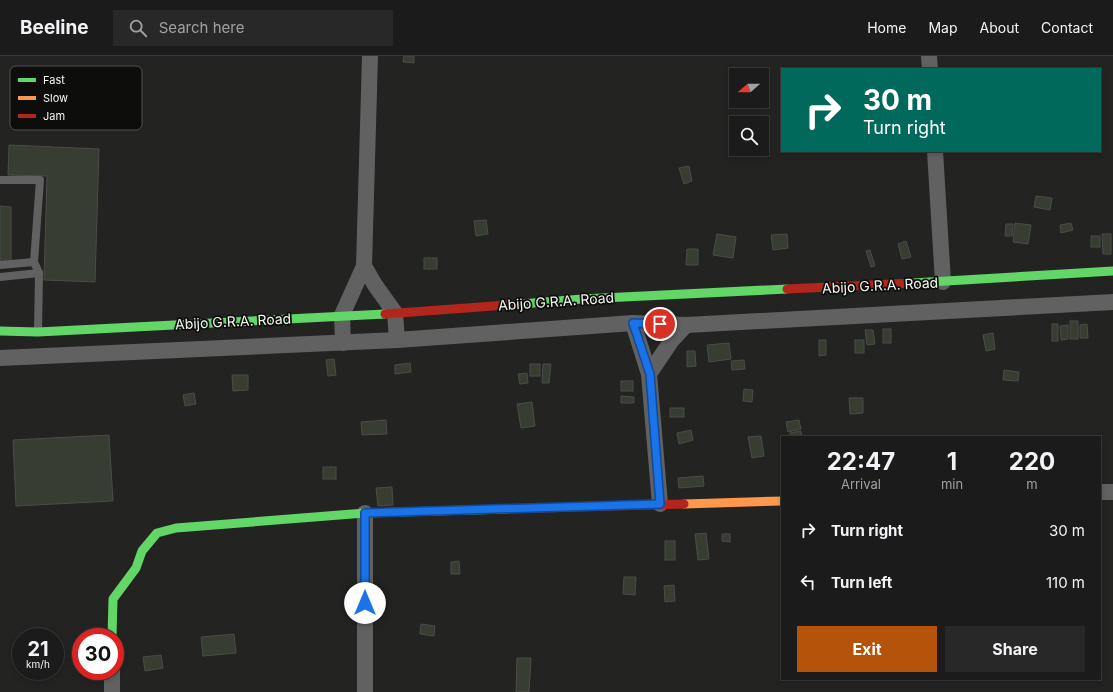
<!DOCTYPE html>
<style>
body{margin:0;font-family:Inter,sans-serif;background:#272827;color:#f1f3f6;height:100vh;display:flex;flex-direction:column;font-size:15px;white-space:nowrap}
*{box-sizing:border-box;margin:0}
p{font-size:13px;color:#9fa1a2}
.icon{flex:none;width:22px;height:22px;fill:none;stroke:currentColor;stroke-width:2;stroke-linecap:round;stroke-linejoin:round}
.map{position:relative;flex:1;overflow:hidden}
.details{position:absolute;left:781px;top:380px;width:320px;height:244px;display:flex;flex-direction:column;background:#1a1b1a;border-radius:0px;box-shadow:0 2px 6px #0003,0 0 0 1px #383939}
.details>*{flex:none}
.hud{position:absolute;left:781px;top:12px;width:320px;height:84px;border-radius:0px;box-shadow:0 2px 6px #0003,0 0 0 1px #383939;background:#00695c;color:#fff;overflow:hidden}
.needle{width:26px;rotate:250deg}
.buttons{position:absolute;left:729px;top:12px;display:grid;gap:8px}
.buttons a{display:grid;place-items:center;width:40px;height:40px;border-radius:0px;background:#1a1b1a;box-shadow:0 2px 6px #0003,0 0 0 1px #383939;font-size:20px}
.speed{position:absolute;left:12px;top:572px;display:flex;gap:8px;font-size:20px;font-weight:700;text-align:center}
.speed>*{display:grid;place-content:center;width:52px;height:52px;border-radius:50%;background:#1a1b1a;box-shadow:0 2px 6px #0003,0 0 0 1px #383939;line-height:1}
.speed small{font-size:10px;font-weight:400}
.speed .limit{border:6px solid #d22;background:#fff;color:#111}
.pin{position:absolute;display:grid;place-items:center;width:34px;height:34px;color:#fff;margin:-17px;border:2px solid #fff;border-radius:50%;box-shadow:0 1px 4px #0007}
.me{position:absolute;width:44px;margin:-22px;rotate:0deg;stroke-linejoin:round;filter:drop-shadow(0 0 3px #0008)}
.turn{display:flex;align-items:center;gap:14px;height:84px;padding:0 16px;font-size:18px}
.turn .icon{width:52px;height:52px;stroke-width:2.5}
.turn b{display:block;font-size:28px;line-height:34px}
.eta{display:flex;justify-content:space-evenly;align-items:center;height:68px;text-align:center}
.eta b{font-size:24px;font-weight:700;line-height:28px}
.action{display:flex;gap:8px;margin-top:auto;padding:8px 16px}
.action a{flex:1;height:46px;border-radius:0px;background:#b45309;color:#fff;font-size:16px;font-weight:700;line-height:46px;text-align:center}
.action a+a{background:#272827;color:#f1f3f6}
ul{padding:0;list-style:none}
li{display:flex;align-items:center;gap:12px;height:52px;padding:0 16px}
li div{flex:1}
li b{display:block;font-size:15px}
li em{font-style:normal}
header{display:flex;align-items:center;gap:24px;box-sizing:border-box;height:56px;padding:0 20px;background:#1a1b1a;border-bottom:1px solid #383939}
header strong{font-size:19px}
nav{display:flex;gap:22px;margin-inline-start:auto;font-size:14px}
.search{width:280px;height:36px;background:#272827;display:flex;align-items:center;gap:10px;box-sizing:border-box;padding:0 14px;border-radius:0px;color:#9fa1a2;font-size:15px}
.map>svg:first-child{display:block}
.building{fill:#383d32;stroke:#4b4c4a}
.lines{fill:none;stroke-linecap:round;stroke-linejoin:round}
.lane{stroke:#606160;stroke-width:8}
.street{stroke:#606160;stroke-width:16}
.fast{stroke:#63d668;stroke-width:9}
.slow{stroke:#ff974d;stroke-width:9}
.jam{stroke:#b3261e;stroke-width:9}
.route-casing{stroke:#114b97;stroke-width:10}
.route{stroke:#1a73e8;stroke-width:7}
.labels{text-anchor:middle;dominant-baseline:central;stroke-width:3.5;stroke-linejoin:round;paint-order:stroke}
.street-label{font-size:14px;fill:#f3f5f1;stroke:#0d0e0c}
.key{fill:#0d0e0c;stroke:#525351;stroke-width:1}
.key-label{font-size:11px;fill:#f3f5f1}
</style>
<header>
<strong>Beeline</strong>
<div class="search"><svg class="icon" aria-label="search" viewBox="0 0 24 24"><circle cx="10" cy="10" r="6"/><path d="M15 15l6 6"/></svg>Search here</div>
<nav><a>Home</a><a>Map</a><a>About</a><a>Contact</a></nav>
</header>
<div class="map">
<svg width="1113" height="636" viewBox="0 0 1113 636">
<rect width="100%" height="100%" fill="#232422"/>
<g class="building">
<polygon points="404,0 414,0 414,7 403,6"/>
<polygon points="9,89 99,93 95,226 44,224 47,120 8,119"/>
<polygon points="689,110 692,125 684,128 679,112"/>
<polygon points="1036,140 1052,142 1050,154 1034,151"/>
<polygon points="0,150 11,151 11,209 0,209"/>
<polygon points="486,164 488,178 476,180 474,165"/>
<polygon points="1015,167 1031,169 1028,188 1013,186"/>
<polygon points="1071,167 1073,174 1061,177 1060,169"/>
<polygon points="1006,168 1013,168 1012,180 1005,180"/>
<polygon points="717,178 736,181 733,202 713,199"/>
<polygon points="787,178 788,192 773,194 771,179"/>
<polygon points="1102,178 1111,178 1111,198 1103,198"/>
<rect x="1091" y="180" width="9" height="11"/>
<polygon points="906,185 911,201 902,203 898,188"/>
<polygon points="687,193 698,193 698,209 686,209"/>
<polygon points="870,194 875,210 871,211 866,195"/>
<rect x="424" y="202" width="13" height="11"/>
<rect x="1070" y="265" width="8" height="18"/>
<rect x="1052" y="268" width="6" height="17"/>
<polygon points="1087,268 1088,282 1080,282 1080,269"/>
<polygon points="1068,269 1068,283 1061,284 1060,270"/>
<rect x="883" y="273" width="8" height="14"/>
<polygon points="865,274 873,274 875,288 867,289"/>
<polygon points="993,277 995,293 986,295 983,279"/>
<polygon points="819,284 826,284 826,299 819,300"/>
<rect x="855" y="284" width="9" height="13"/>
<polygon points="729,287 731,303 709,306 707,289"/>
<polygon points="687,295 695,295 696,310 687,311"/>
<polygon points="334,303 336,319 328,320 326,304"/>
<polygon points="744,304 745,313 732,314 731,305"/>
<polygon points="410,307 411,316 395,318 395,309"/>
<rect x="530" y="308" width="10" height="12"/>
<polygon points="543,308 551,308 549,327 542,327"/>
<polygon points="1004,314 1019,316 1018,325 1003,324"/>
<polygon points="527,317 528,327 520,328 518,318"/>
<polygon points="232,319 248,319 248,334 233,335"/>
<rect x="621" y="325" width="12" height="10"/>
<polygon points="744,333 753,334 752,346 743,345"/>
<polygon points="194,337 196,348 185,350 183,339"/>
<polygon points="621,340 634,341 634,347 621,347"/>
<polygon points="849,342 863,342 863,357 850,358"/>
<polygon points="532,346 535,370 521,372 517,348"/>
<rect x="670" y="352" width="14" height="9"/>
<polygon points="386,364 387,378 362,379 361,366"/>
<polygon points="799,364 801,373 788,376 786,366"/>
<polygon points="691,374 693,384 679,388 677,377"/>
<polygon points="801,375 802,381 791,381 790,377"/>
<polygon points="109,379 113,445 16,450 13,384"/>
<polygon points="761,380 764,400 752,402 748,381"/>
<rect x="323" y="411" width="13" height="12"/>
<polygon points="703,420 704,430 679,432 678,422"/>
<polygon points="392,431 393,449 378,450 376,432"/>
<polygon points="706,477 709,503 698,504 695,478"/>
<polygon points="722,478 730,478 730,486 722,485"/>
<rect x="665" y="485" width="10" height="19"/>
<polygon points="459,505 460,518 451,518 451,506"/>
<polygon points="624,521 636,521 635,539 623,538"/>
<polygon points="674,529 675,545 665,546 664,530"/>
<polygon points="421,568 435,570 434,580 420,578"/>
<polygon points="234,578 236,597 203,600 201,581"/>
<polygon points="161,599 163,612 145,615 143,601"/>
<polygon points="517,602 531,602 529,636 516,636"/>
</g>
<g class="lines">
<g class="lane">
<polyline points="0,124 40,124 34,206 39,217 38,276"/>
<polyline points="0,209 34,206"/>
<polyline points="0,221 39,217"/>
</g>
<g class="street">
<polyline points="929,0 930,13"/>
<polyline points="935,95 943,226"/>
<polyline points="364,210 375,229 395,257 397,284"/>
<polyline points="633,267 649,318 660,448"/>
<polyline points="343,287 342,259 364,210 370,0"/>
<polyline points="0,302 397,284 633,267 686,269 1113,246"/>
<polyline points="649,318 672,284 686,269"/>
<polyline points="1100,436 1113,436"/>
<polyline points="112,636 112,615"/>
<polyline points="365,636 365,457"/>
</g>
<g class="fast">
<polyline points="913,227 1113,215"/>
<polyline points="521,248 582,243 787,233"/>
<polyline points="0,275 38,276 385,258"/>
<polyline points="112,581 113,543 136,512 142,495 157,477 176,472 365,457 507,453"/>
</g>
<polyline class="slow" points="684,448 782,445"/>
<g class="jam">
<polyline points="787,233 913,227"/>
<polyline points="385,258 521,248"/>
<polyline points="507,453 684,448"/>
</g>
</g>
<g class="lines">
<defs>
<polyline id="route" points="365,547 365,457 660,448 650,318 633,267 660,268"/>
</defs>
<use href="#route" class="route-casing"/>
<use href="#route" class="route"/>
</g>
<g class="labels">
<g class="street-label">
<text transform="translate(880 229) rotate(-3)">Abijo G.R.A. Road</text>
<text transform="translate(556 245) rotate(-4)">Abijo G.R.A. Road</text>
<text transform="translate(233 265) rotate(-3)">Abijo G.R.A. Road</text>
</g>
</g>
<rect x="10" y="10" width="132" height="64" rx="6" class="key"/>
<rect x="18" y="22" width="18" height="4" fill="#63d668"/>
<rect x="18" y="40" width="18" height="4" fill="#ff974d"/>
<rect x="18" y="58" width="18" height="4" fill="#b3261e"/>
<g class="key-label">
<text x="43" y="28">Fast</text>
<text x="43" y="46">Slow</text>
<text x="43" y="64">Jam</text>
</g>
</svg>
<div class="buttons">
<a><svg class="needle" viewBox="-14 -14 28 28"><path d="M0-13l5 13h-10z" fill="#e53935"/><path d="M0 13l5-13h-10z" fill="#9fa1a2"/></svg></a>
<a><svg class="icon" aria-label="search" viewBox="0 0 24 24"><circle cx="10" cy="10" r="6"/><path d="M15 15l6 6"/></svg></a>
</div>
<div class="speed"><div>21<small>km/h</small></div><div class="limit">30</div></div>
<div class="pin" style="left:660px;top:268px;background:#d93025"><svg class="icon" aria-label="arrive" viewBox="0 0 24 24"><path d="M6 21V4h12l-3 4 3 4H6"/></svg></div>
<svg class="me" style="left:365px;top:547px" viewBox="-20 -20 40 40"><circle r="19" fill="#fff"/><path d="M0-13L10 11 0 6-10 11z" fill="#1a73e8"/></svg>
<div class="hud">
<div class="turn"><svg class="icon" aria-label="right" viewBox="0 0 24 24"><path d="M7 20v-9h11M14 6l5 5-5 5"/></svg><div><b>30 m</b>Turn right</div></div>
</div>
<section class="details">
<div class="eta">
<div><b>22:47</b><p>Arrival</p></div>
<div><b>1</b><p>min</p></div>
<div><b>220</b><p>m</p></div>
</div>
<ul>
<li><svg class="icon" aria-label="right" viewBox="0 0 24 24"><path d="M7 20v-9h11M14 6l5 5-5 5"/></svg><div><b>Turn right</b></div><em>30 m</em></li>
<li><svg class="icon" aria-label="left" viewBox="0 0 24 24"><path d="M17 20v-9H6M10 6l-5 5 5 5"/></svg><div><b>Turn left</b></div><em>110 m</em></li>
</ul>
<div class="action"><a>Exit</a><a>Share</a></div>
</section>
</div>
